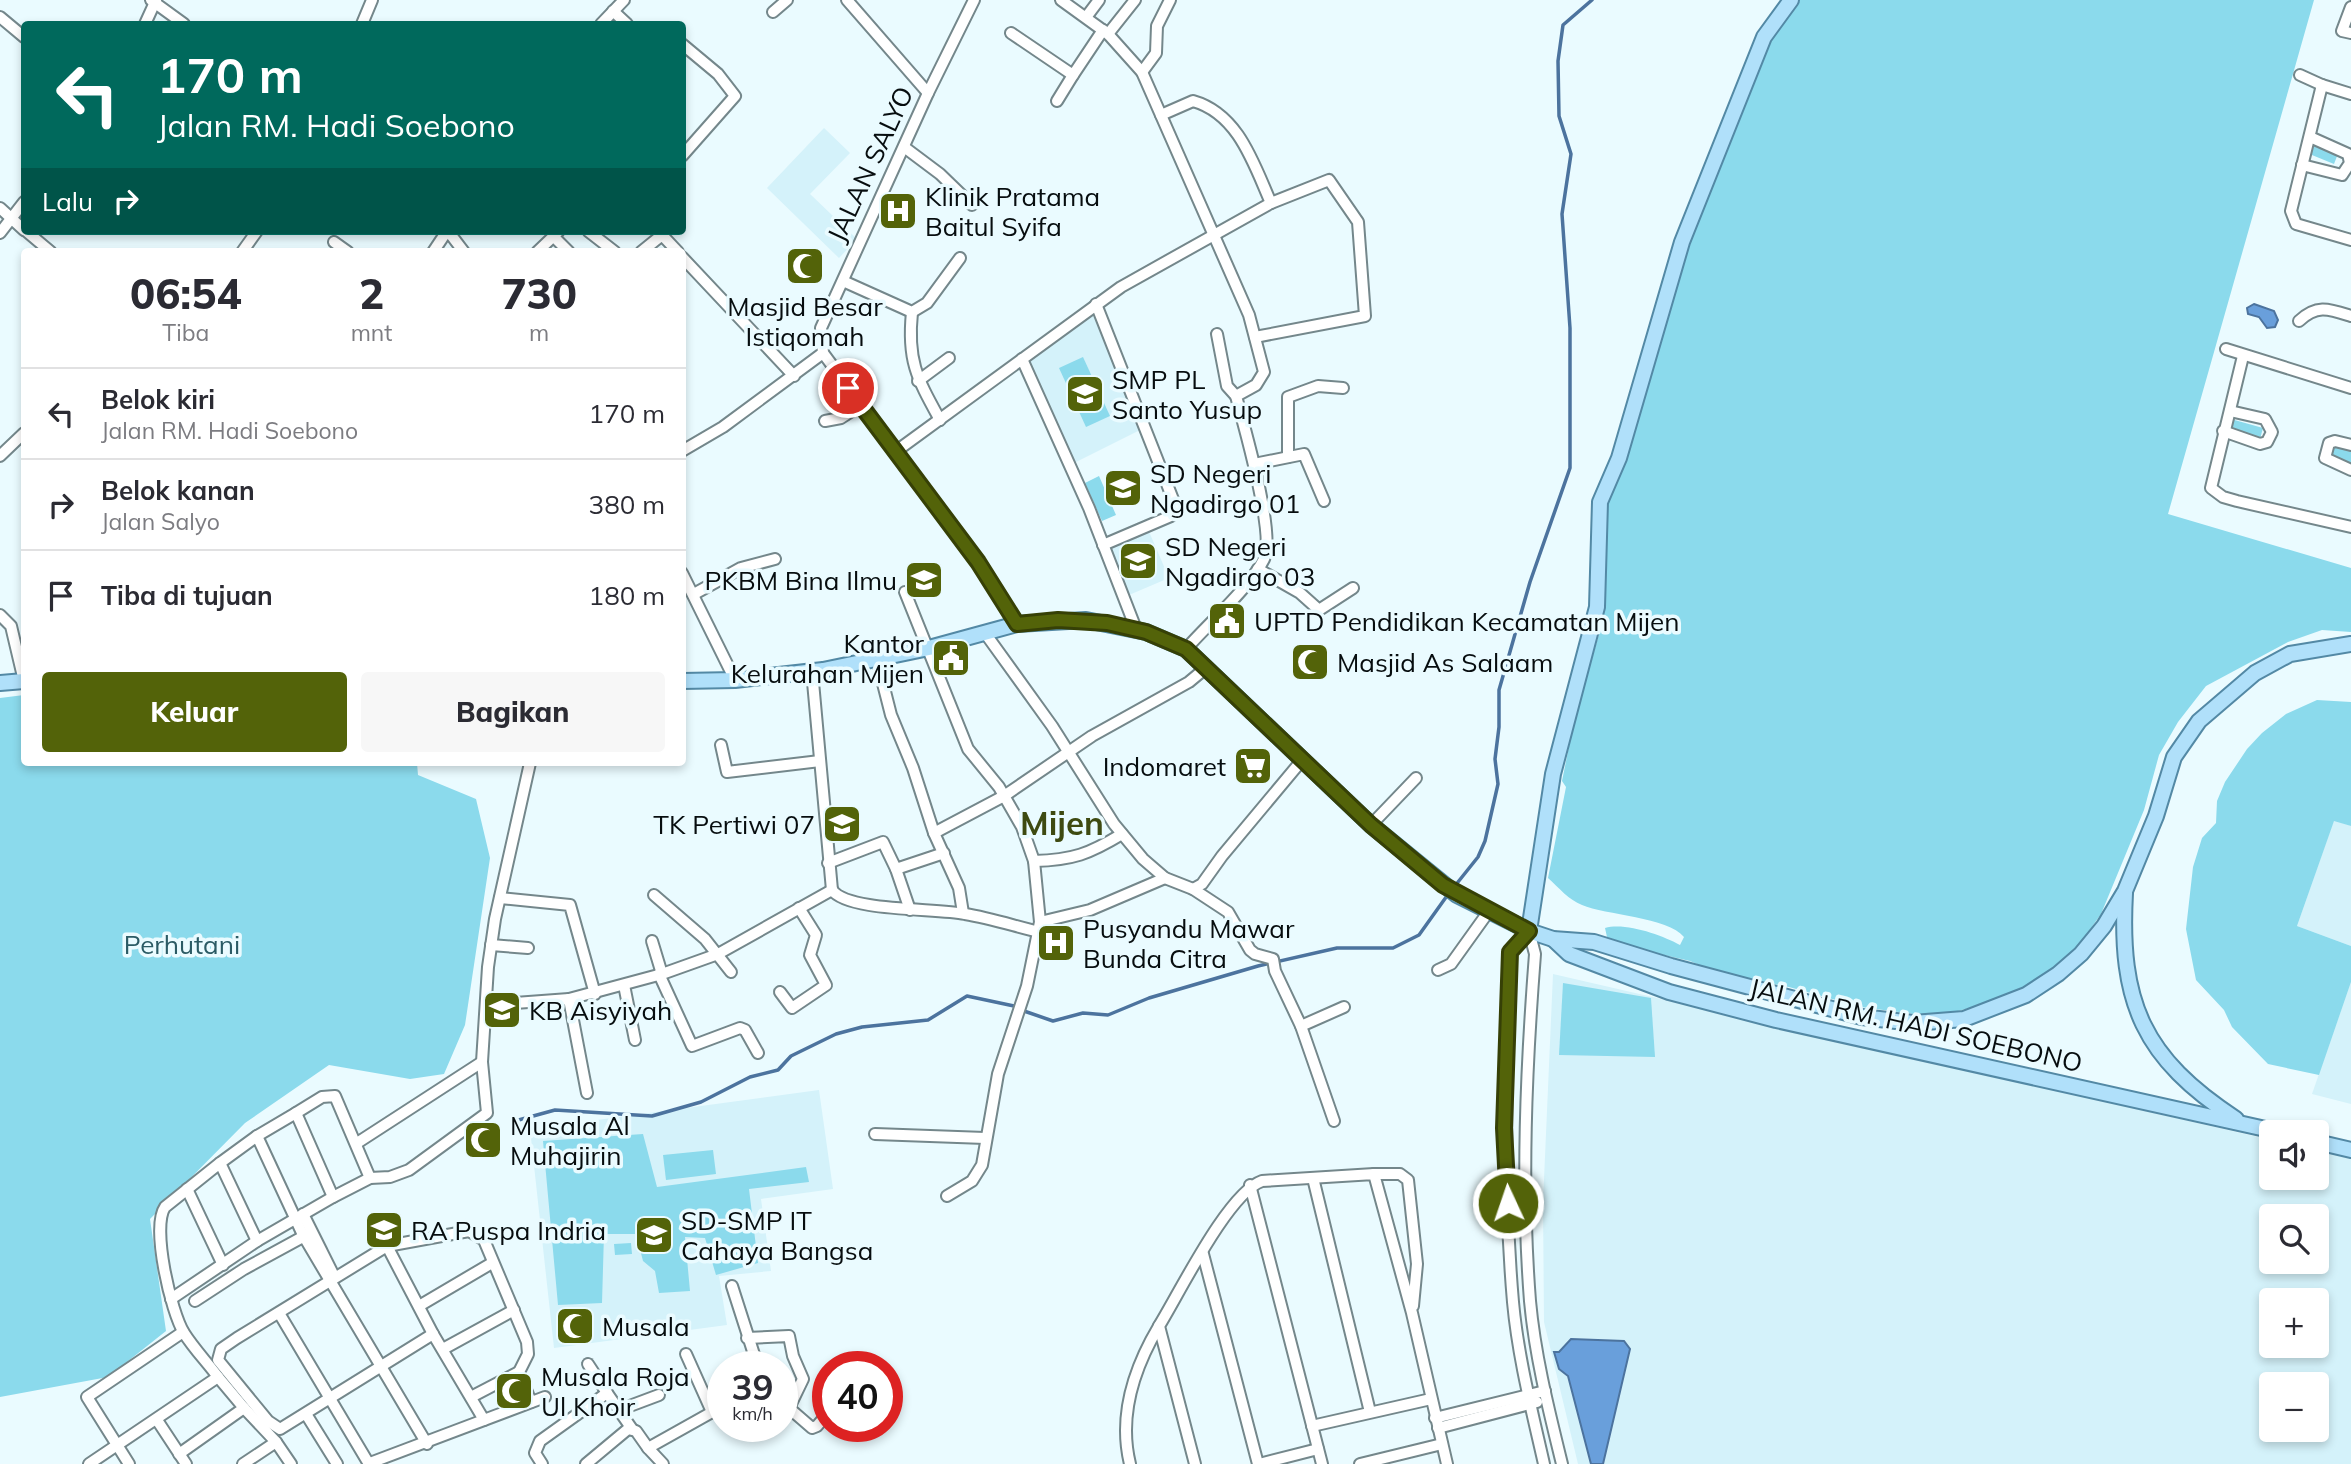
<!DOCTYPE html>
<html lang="id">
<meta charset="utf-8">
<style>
body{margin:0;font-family:Mulish,sans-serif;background:#f7f7f7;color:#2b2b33;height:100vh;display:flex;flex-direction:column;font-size:26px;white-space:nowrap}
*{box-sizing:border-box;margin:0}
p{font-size:23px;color:#7c7c81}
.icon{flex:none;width:38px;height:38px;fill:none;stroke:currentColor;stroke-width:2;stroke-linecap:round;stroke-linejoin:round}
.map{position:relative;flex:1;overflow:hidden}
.details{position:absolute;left:21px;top:248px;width:665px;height:518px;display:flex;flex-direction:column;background:#fff;border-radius:7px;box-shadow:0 4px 10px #0003}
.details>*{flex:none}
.hud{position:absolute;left:21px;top:21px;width:665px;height:214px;border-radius:7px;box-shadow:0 4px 10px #0003;background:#00695c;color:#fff;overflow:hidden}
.controls{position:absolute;left:2259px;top:1120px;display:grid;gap:14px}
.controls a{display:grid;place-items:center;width:70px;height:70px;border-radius:7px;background:#fff;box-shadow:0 4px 10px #0003;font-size:35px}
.speed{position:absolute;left:707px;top:1351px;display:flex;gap:14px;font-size:35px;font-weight:700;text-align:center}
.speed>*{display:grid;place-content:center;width:91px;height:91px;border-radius:50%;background:#fff;box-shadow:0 4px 10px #0003;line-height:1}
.speed small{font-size:18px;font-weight:400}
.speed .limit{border:10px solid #d22;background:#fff;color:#111}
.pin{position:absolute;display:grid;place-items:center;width:60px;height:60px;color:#fff;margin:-30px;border:4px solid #fff;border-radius:50%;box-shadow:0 2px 7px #0007}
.me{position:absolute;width:77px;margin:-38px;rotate:357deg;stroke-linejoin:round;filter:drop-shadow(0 0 5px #0008)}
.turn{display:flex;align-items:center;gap:24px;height:147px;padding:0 21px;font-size:32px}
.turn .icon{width:91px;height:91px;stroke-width:2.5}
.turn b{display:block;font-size:49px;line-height:60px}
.then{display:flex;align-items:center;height:66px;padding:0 21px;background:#0003;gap:14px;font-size:26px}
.eta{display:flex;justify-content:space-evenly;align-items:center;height:119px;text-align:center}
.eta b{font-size:42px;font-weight:800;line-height:49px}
.cta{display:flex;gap:14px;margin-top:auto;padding:14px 21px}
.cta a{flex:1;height:80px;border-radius:7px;background:#536309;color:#fff;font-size:28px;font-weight:800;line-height:80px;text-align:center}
.cta a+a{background:#f7f7f7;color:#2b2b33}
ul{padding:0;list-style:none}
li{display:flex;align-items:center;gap:21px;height:91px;padding:0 21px;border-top:2px solid #e1e1e2}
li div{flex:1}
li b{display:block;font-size:26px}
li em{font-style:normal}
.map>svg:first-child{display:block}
.built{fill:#d4f2fa;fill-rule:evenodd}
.green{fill:#8bdaec}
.water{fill:#699fdb;stroke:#4c739e;stroke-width:2}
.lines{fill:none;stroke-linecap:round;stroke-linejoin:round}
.stream{stroke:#4c739e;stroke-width:3.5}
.minor-casing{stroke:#74878b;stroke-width:14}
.major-casing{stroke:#5389a5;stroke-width:18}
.minor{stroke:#fff;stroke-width:10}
.major{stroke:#b0e0fa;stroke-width:14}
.route-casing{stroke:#364006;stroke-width:18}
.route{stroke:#536309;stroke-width:12}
.labels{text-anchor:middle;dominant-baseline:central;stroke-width:7;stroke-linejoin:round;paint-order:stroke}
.street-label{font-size:26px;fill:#070d0f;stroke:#eafbff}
.poi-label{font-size:26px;fill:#070d0f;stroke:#eafbff;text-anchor:start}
.park-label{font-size:26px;fill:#2b5b65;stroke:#eafbff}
.district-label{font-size:33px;font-weight:bold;fill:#3e4a11;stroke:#eafbff}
</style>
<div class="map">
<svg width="2351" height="1464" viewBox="0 0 2351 1464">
<rect width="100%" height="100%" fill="#eafbff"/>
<g class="built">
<polygon points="824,128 850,153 810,194 857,239 839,258 767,188"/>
<polygon points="1094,312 1144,428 1072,464 1025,359"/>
<polygon points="1147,527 1169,578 1129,595 1107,544"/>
<polygon points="2334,820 2351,826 2351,946 2297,926"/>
<path d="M 1553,974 L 2271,1140 L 2272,1178 L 2317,1178 L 2317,1150 L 2351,1159 L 2351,1464 L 1578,1464 L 1544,1322 L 1543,1202 ZM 2272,1216 L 2317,1216 L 2317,1262 L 2272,1262 ZM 2272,1300 L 2317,1300 L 2317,1346 L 2272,1346 ZM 2272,1384 L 2317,1384 L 2317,1430 L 2272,1430 Z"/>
<polygon points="2351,982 2351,1104 2312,1094"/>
<polygon points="819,1090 833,1189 761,1199 771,1271 719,1276 727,1325 554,1348 530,1129"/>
</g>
<g class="green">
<path d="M 1800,0 L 2314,0 L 2168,514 L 2351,568 L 2351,632 L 2322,630 L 2288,642 L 2206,686 L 2178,722 L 2159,755 L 2144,810 L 2101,914 L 2074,952 L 2053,972 L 2002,999 L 1936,1017 L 1861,1007 L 1789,987 L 1723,975 L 1690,961 L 1625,946 L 1607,937 L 1605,928 C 1625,922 1662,935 1680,945 L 1684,937 C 1668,917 1605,915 1582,905 C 1569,900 1559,888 1548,878 L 1566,787 L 1562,781 L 1575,717 L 1602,624 L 1606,504 L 1688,244 L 1769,40 Z"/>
<polygon points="2311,141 2339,151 2334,164 2307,153"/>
<polygon points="1083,357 1110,416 1086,427 1059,368"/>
<polygon points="2231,419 2263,428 2260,439 2228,430"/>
<polygon points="2333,445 2351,450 2351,463 2330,456"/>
<polygon points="1099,476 1116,515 1102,521 1085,483"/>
<polygon points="24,695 24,763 417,763 418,775 476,799 490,858 465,1025 444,1074 410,1079 329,1065 245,1123 150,1219 166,1331 108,1377 0,1397 0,698"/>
<polygon points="2317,700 2351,702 2351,826 2334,821 2297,926 2351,946 2351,982 2319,1075 2268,1064 2232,1027 2224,1010 2196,980 2186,929 2193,867 2202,838 2216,823 2217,801 2225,782 2247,749 2262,733 2286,714"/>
<polygon points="1563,983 1651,998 1655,1057 1559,1055"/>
<polygon points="643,1134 657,1187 806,1167 809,1182 749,1189 758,1263 716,1275 705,1238 685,1237 690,1291 659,1293 655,1271 643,1261 636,1234 604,1234 602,1303 558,1305 543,1141"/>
<polygon points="713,1150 716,1174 666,1180 663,1155"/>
<polygon points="631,1243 632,1254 615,1255 614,1244"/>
</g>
<g class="water">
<polygon points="2254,304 2274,311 2278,320 2275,327 2267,328 2259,317 2248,314 2247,308"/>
<polygon points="1571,1339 1624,1341 1630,1349 1603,1464 1591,1464 1568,1376 1559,1369 1554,1352 1559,1352"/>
</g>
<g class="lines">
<g class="stream">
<polyline points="1454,887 1478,857 1485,841 1498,784 1495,759 1499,727 1499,690 1530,582 1570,468 1570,328 1562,214 1571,154 1559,116 1558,61 1563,25 1592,0"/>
<polyline points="1024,1011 1053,1021 1083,1013 1108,1015 1149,998 1258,966 1337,948 1393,948 1419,935 1449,893"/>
<polyline points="515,1121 555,1110 652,1116 701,1102 750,1077 778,1070 791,1056 836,1034 862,1027 928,1020 967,996 1014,1006"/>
</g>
<defs>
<g id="minor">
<polyline points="151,0 184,24"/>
<polyline points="847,0 928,93"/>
<polyline points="974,0 928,93 821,328 823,353 978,562 1017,624"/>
<path d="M 1061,0 L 1108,34 L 1142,72 L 1249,315 L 1264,372 L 1256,385 L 1236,396 C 1244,426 1276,535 1264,559 C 1251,586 1207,625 1186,649"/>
<polyline points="2351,7 2342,31 2351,33"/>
<polyline points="613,11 627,24"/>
<polyline points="773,12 787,0"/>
<polyline points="1087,16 1099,0"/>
<polyline points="0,17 24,37"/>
<polyline points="145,24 156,0"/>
<polyline points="362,24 372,0"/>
<polyline points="601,24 624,0"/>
<polyline points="1011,33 1073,75 1103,30"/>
<polyline points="1108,34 1135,0"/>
<polyline points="682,44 718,74 735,96 682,156"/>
<polyline points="1142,72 1156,53 1157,26 1170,0"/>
<polyline points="2300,75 2322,85"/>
<polyline points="2351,94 2322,85 2291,211 2296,224 2351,240"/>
<polyline points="1057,101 1073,75"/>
<path d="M 1161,115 L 1193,101 C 1239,114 1254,165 1271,203"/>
<polyline points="904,147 940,174 972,205"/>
<polyline points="2302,165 2342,175 2350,163 2348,154 2310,137"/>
<polyline points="0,208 24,230"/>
<polyline points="26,231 51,252"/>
<polyline points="448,231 464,252"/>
<polyline points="588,231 615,252"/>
<polyline points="0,233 24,202"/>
<polyline points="553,236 569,252"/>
<polyline points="334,242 348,252"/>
<polyline points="242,252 257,231"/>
<polyline points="433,252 447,231"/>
<polyline points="537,252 559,231"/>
<polyline points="641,252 662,235 678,252"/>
<polyline points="682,257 794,376"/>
<polyline points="843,281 912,312 927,303 960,258"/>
<polyline points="1096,304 1176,507 1171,516 1103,545"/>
<path d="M 912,312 C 907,361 917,378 940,420"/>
<path d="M 2299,321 C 2317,304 2329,309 2351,316"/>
<polyline points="1217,334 1227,386 1236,396"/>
<polyline points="2226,349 2351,388"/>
<polyline points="2243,356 2211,488 2223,497 2237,501 2351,527"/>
<polyline points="1022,359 1089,508 1136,629"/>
<polyline points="918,381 949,358"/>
<polyline points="825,421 841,418 861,405"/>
<polyline points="2223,431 2260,444 2267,442 2272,432 2265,419 2230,411"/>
<polyline points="2351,445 2335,441 2329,443 2325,458 2351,470"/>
<polyline points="682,451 723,427 823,353"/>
<polyline points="895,452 1121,287 1271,203 1329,180 1358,222 1365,316 1255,337"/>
<polyline points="0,456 24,433"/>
<polyline points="1288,457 1288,397 1318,386 1343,388"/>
<polyline points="1254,464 1304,454 1324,501"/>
<polyline points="1258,569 1300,593 1319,610 1353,588"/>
<polyline points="682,573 735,680"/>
<polyline points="905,592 968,749 999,787 1022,827 1034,861 1040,922 1027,986 998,1074 982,1165 972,1181 947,1196"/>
<polyline points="694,594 741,568 775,559"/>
<polyline points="0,615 11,626 24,681"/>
<polyline points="985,633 1052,726 1114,824 1143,859 1165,878 1193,889 1228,912 1250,950 1255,954 1273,959 1275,971 1301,1026 1334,1121"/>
<polyline points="877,660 891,715 913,768 934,833 959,888 963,913"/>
<polyline points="812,671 832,890"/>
<polyline points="721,745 727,772 820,761"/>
<polyline points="1371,825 1416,778"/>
<polyline points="934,833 1004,796 1092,736 1189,682 1207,667"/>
<path d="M 1034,861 C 1073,860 1089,854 1122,834"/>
<polyline points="828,863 883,842 896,869 944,853"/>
<polyline points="896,869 910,910"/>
<polyline points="1193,889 1202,884 1222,856 1303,759"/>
<path d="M 832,890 C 848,912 937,908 965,914 C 990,918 1014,926 1039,932"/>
<polyline points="654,895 705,939 731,972"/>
<polyline points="500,898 570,905 595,994"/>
<polyline points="1040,922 1090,910 1165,878"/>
<path d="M 1529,931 L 1510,952 C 1506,1069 1503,1186 1513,1302 C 1518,1357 1532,1411 1544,1464"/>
<path d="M 1529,931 L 1535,954 C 1526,1070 1521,1185 1530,1301 C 1535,1356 1549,1411 1562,1464"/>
<polyline points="652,941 662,974"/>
<polyline points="491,945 528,948"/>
<polyline points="1438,970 1451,964 1489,911"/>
<polyline points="659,974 692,1046 740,1028 745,1030 758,1053"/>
<polyline points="624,985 635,1040"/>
<polyline points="780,992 792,1008 826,985 810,955 816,935 799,908"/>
<polyline points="569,999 587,1093"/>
<polyline points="486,1001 515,1003 569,999 662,974 718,954 832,890"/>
<polyline points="1301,1026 1344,1007"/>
<polyline points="296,1113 322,1097 335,1096 370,1178"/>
<polyline points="875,1134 985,1138"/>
<polyline points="257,1136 296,1113 333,1197"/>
<polyline points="357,1143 482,1062"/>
<polyline points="220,1163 257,1136 303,1235 427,1444"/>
<polyline points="1374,1174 1400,1174 1408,1180 1417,1264 1413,1306"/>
<polyline points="1313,1178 1370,1412"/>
<polyline points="1250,1185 1322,1464"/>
<polyline points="187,1189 223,1265"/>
<polyline points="303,1214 334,1276"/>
<polyline points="387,1246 433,1334 484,1420"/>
<polyline points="1203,1254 1258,1464"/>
<polyline points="732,1286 758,1367"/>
<polyline points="171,1299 257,1241 333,1197 370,1178 390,1177 409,1170 487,1113 482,1062 488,967 495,919 530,763"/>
<polyline points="195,1301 244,1269 310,1233"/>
<polyline points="419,1306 492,1263"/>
<polyline points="279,1313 369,1464"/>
<polyline points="433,1334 280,1429 268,1421 218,1360 221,1349 237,1338 387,1246 469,1231 484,1240 527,1342 528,1354 519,1372 531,1402"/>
<polyline points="747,1338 789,1336 793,1356 803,1379 789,1408"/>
<polyline points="443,1349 514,1310"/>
<polyline points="686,1354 712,1412"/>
<polyline points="588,1364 607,1393"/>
<polyline points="471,1397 519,1372"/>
<polyline points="782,1402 812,1428 817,1426 828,1413"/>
<polyline points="619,1410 659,1395"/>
<polyline points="306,1414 337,1464"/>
<polyline points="1435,1418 1545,1391"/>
<polyline points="157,1420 186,1464"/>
<polyline points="846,1426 851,1432"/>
<polyline points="1312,1426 1431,1399"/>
<polyline points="1438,1428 1537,1402"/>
<polyline points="276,1442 291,1464"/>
<polyline points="648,1448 663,1464"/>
<polyline points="179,1454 244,1408 218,1377"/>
<polyline points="370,1463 545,1397"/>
<path d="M 89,1464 L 218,1377 C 207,1362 194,1349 184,1333 C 171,1312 151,1227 165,1207 L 220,1163 L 257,1241"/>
<polyline points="129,1464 87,1397 183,1332"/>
<polyline points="243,1464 276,1442 244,1408"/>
<polyline points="542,1464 535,1453 540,1441 607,1393 632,1429"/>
<polyline points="586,1464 628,1429 636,1431 648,1448 723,1406"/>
<path d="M 1130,1464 C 1118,1415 1134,1368 1159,1326"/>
<path d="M 1195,1464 L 1159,1326 C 1180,1292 1228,1193 1262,1181 L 1374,1174 L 1412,1313 L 1447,1464"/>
<polyline points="1259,1464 1318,1449"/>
<polyline points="1360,1464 1442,1444"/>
</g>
<g id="major">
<polyline points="682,681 735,680 823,670 929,648 1017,624 1086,620 1146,632 1186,649 1371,825 1457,895 1529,931 1553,939 1594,942 1671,966 1862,1017 1913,1023 1964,1019 2026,995 2058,974 2081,954 2104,926 2125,891 2156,816 2174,757 2199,721 2255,673 2290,654 2351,644"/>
<polyline points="0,683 24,681"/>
<path d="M 2125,893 C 2119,1003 2143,1058 2236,1119"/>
<polyline points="1529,931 1553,774 1597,607 1600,502 1619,458 1682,242 1764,37 1791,0"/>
<polyline points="1553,939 1569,954 1669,992 1776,1020 2279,1132"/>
<polyline points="2317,1142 2351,1150"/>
</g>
</defs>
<use href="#minor" class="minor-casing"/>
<use href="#major" class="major-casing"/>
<use href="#minor" class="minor"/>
<use href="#major" class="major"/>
</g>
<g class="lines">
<defs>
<polyline id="route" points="848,388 978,562 1017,624 1058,620 1107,623 1146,632 1186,649 1371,825 1443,885 1529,931 1510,952 1504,1128 1508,1203"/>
</defs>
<use href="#route" class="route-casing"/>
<use href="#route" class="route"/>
</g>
<defs>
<symbol id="hospital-square" viewBox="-11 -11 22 22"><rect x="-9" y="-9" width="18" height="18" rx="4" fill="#536309" stroke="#eafbff"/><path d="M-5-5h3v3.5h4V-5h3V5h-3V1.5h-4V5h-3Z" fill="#fff"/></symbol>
<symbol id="mosque-square" viewBox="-11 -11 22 22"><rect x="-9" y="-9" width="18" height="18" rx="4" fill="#536309" stroke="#eafbff"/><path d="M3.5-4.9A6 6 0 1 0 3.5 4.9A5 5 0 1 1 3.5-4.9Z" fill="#fff"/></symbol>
<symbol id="school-square" viewBox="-11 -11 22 22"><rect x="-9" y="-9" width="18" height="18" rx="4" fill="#536309" stroke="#eafbff"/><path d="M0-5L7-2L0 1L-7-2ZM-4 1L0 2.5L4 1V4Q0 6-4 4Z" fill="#fff"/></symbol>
<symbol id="civic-square" viewBox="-11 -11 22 22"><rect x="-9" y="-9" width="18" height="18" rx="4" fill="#536309" stroke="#eafbff"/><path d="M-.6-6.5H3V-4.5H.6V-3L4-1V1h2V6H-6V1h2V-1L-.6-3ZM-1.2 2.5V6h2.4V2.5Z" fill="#fff"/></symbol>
<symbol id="supermarket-square" viewBox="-11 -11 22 22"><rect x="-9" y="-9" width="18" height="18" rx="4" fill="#536309" stroke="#eafbff"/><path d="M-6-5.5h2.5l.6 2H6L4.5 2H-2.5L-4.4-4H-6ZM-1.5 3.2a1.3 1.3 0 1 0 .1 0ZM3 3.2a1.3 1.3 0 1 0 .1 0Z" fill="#fff"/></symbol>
</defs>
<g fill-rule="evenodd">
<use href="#hospital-square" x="876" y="189" width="44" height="44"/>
<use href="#mosque-square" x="783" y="244" width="44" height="44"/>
<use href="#school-square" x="1063" y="372" width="44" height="44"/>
<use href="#school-square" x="1101" y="466" width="44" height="44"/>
<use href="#school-square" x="1116" y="539" width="44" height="44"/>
<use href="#school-square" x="902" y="558" width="44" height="44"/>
<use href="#civic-square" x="1205" y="599" width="44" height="44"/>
<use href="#civic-square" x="929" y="636" width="44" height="44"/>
<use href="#mosque-square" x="1288" y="640" width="44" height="44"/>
<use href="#supermarket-square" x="1231" y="744" width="44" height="44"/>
<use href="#school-square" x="820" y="802" width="44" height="44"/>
<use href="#hospital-square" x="1034" y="921" width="44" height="44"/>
<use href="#school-square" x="480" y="988" width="44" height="44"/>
<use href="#mosque-square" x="461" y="1118" width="44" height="44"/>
<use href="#school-square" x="362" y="1208" width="44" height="44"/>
<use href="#school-square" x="632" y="1213" width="44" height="44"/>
<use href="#mosque-square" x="553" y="1304" width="44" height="44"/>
<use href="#mosque-square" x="492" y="1369" width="44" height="44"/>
</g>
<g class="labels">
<g class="street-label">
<text transform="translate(870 164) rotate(-65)">JALAN SALYO</text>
<text transform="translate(1916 1025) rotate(13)">JALAN RM. HADI SOEBONO</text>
</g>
<g class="poi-label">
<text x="925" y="196">Klinik Pratama<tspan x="925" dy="30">Baitul Syifa</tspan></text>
<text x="805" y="306" text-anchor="middle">Masjid Besar<tspan x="805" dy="30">Istiqomah</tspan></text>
<text x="1112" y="379">SMP PL<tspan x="1112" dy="30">Santo Yusup</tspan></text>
<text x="1150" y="473">SD Negeri<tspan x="1150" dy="30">Ngadirgo 01</tspan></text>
<text x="1165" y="546">SD Negeri<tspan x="1165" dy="30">Ngadirgo 03</tspan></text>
<text x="897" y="580" text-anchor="end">PKBM Bina Ilmu</text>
<text x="1254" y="621">UPTD Pendidikan Kecamatan Mijen</text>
<text x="924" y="643" text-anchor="end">Kantor<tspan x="924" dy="30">Kelurahan Mijen</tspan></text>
<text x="1337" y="662">Masjid As Salaam</text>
<text x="1226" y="766" text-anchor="end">Indomaret</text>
<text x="815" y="824" text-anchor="end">TK Pertiwi 07</text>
<text x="1083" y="928">Pusyandu Mawar<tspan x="1083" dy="30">Bunda Citra</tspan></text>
<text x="529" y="1010">KB Aisyiyah</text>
<text x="510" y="1125">Musala Al<tspan x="510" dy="30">Muhajirin</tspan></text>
<text x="681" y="1220">SD-SMP IT<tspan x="681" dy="30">Cahaya Bangsa</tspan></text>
<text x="411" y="1230">RA Puspa Indria</text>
<text x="602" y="1326">Musala</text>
<text x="541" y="1376">Musala Roja<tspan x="541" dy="30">Ul Khoir</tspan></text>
</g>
<g class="park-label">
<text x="182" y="944">Perhutani</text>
</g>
<g class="district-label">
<text x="1062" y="822">Mijen</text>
</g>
</g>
</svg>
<div class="controls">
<a><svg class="icon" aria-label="sound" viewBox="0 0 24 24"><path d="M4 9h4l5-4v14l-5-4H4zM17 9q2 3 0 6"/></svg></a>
<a><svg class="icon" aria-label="search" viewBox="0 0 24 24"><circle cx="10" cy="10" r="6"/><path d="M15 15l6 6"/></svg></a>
<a>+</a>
<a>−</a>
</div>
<div class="speed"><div>39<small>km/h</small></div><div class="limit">40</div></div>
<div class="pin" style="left:848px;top:388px;background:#d93025"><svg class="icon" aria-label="arrive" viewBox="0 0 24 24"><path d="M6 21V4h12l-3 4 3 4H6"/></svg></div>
<svg class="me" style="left:1508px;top:1203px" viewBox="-20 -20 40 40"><circle r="17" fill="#536309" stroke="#fff" stroke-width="3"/><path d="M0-11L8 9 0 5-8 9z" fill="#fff"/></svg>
<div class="hud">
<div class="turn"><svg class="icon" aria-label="left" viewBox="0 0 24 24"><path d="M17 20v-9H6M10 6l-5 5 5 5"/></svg><div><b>170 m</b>Jalan RM. Hadi Soebono</div></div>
<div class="then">Lalu<svg class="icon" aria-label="right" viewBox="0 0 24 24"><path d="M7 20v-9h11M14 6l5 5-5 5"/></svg></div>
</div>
<section class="details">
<div class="eta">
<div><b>06:54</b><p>Tiba</p></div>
<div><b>2</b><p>mnt</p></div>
<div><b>730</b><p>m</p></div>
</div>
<ul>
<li><svg class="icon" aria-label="left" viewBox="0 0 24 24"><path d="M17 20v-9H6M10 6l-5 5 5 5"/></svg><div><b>Belok kiri</b><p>Jalan RM. Hadi Soebono</p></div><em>170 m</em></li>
<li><svg class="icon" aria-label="right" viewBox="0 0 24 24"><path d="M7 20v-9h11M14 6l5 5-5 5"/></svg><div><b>Belok kanan</b><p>Jalan Salyo</p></div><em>380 m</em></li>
<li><svg class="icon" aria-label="arrive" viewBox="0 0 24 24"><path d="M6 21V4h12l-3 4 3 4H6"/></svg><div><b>Tiba di tujuan</b></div><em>180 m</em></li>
</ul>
<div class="cta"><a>Keluar</a><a>Bagikan</a></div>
</section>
</div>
